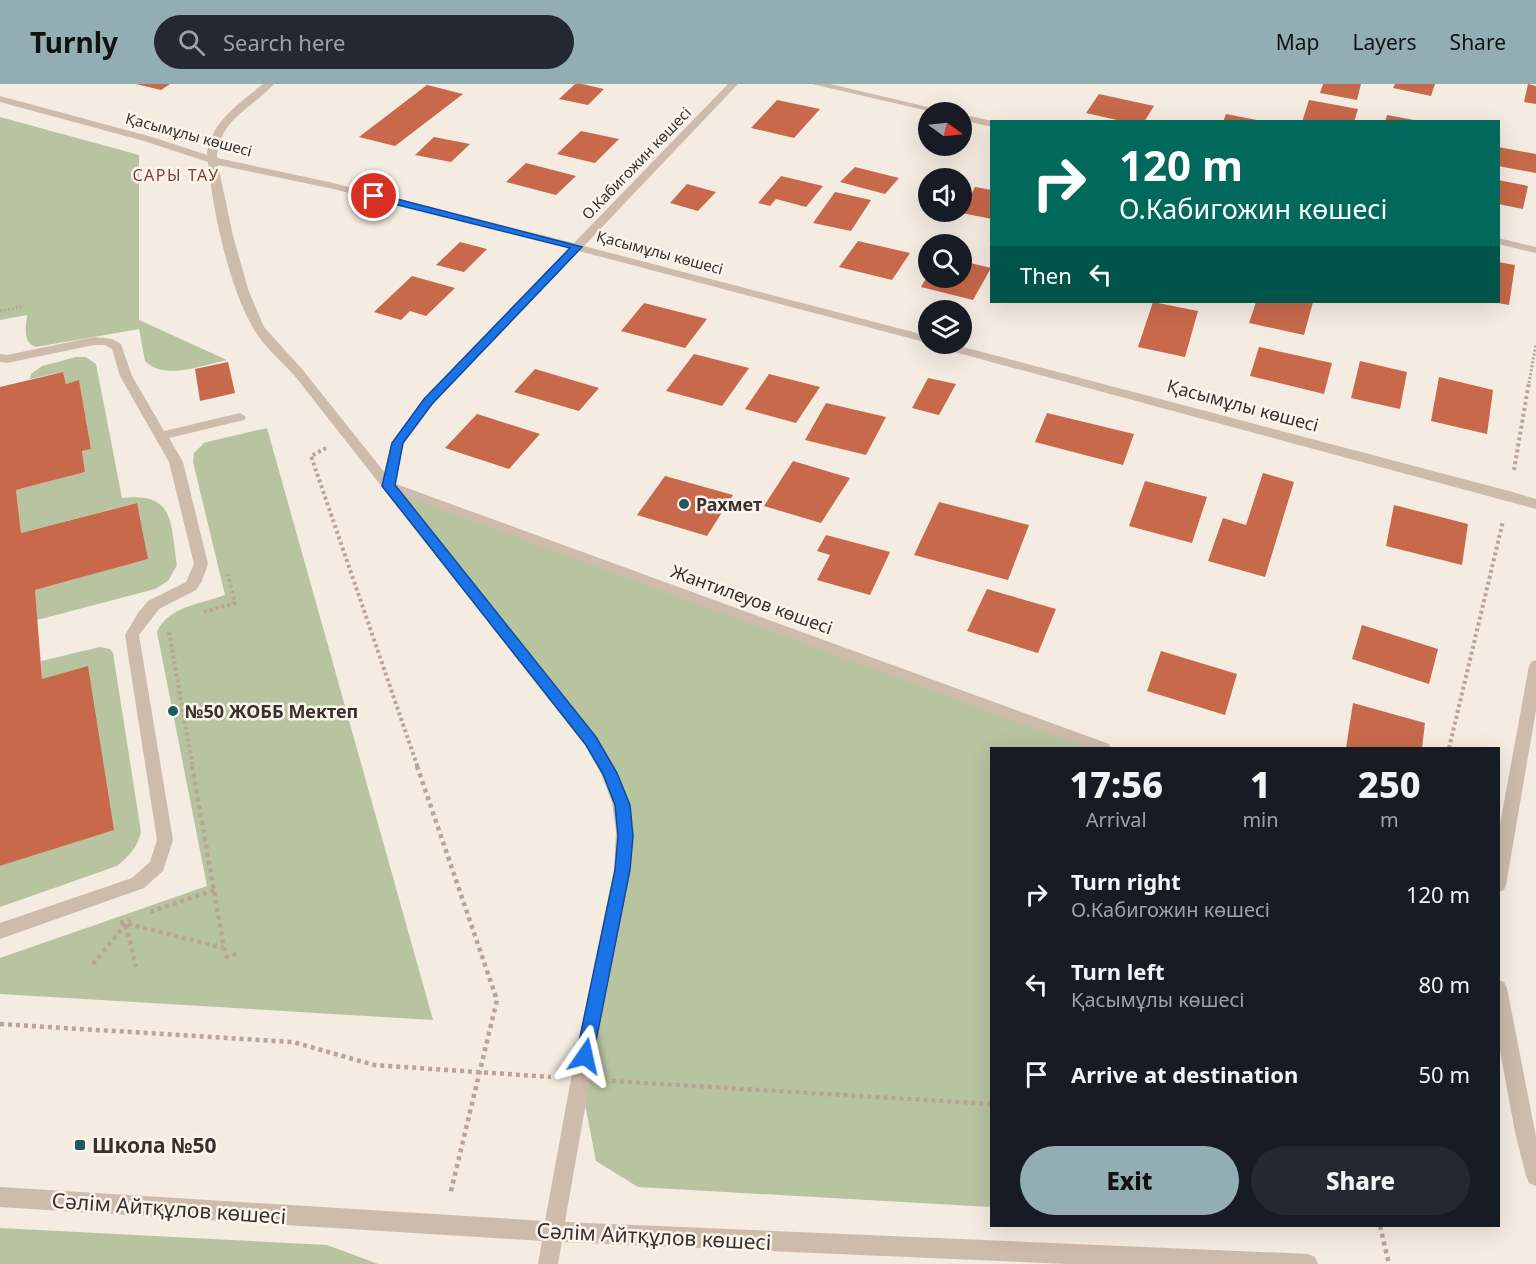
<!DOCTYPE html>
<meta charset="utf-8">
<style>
body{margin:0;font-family:"Noto Sans",sans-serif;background:#242831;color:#f1f3f6;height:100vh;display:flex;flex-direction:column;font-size:22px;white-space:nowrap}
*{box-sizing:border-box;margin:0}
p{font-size:20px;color:#9ea1a6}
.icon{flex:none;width:33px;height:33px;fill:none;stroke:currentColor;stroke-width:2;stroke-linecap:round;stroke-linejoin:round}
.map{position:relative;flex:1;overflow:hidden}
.side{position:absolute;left:990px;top:663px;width:510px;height:480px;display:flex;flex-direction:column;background:#171b24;border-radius:0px;box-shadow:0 6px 24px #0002}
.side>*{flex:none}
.banner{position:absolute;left:990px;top:36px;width:510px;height:183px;border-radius:0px;box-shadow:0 6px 24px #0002;background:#00695c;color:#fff;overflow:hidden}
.needle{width:39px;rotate:105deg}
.fabs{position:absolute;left:918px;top:18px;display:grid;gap:12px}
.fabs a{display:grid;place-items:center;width:54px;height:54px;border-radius:50%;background:#171b24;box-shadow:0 6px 24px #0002;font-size:30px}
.pin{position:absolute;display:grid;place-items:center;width:51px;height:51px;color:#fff;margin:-26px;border:3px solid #fff;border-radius:50%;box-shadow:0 2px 6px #0007}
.me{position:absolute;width:66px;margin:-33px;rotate:11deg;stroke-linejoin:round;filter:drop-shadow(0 0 4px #0008)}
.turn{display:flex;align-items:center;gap:21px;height:126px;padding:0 30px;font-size:27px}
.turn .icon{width:78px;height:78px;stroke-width:2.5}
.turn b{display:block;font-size:42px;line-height:51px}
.then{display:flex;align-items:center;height:57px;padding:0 30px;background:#0003;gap:12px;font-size:22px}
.eta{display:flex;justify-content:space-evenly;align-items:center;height:102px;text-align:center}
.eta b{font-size:36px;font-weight:800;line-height:42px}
.cta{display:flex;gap:12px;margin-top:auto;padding:12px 30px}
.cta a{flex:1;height:69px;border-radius:36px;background:#92aeb2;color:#111;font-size:24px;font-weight:800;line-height:69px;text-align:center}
.cta a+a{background:#242831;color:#f1f3f6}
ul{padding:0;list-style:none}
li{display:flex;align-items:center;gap:18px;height:90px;padding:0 30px}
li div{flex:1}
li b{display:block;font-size:22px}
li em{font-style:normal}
header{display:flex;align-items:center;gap:36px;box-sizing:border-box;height:84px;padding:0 30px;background:#92aeb2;color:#111}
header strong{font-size:28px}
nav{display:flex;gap:33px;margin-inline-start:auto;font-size:21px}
.search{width:420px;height:54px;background:#242831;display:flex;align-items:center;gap:15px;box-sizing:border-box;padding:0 21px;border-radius:33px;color:#9ea1a6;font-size:22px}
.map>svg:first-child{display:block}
.green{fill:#b8c4a0}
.building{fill:#c8694b}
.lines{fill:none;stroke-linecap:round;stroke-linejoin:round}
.path-far2{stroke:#b9a596;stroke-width:3;stroke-dasharray:2 2;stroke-linecap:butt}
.path-far1{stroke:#b9a596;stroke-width:4;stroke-dasharray:3 3;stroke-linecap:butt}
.path{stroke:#b9a596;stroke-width:4.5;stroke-dasharray:4 4;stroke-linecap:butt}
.minor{fill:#cdbbac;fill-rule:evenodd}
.route{fill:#1a73e8;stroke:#114b97;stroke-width:1.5}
.poi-dot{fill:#1f5a5e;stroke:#fbf5ee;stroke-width:2}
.labels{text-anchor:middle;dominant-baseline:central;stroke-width:5;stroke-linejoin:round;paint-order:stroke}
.far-street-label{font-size:15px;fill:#3b302b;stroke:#fbf5ee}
.far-neighbourhood-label{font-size:16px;letter-spacing:1.5px;fill:#8c3b22;stroke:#fbf5ee}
.street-label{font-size:18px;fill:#3b302b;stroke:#fbf5ee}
.poi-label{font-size:18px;font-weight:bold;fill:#3b302b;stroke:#fbf5ee;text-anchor:start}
.near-poi-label{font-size:21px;font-weight:bold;fill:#3b302b;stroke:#fbf5ee;text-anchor:start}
.near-street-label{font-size:21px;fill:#3b302b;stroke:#fbf5ee}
</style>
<header>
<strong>Turnly</strong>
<div class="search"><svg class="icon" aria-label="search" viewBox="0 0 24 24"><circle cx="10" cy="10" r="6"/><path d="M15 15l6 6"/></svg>Search here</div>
<nav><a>Map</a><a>Layers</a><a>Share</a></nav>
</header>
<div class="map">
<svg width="1536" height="1180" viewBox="0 0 1536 1180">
<rect width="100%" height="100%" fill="#f4ebe1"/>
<g class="green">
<path d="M 0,33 L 139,71 L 139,236 L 227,276 C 203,281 164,297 145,277 L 139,245 L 36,263 C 22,258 26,243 27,231 L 0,236 Z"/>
<path d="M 76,273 L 86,273 L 96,280 L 122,414 C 176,408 170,439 177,481 L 168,497 L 155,505 L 37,536 L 35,506 L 147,475 L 136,419 L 21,449 L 16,406 L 85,388 L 82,367 L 91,365 L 79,297 L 66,300 L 63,288 L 30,295 L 31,290 L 42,282 Z"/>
<path d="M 267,344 L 433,936 L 0,910 L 0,874 L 207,802 L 157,548 C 168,522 202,520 225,511 L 193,378 L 194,369 L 204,359 L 211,357 Z"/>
<polygon points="389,402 1103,664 992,664 991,1123 638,1103 596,1077 580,995 622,786 610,689"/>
<path d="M 100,563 L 110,565 L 113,569 L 141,748 C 137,764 129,772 117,782 L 0,823 L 0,782 L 113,746 L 42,595 L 41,577 Z"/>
<polygon points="0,1144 327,1161 378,1180 0,1180"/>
</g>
<g class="building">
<polygon points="136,0 170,0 161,6"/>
<polygon points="575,0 582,0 604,5 588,21 559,15"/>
<polygon points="1323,0 1361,0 1357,16 1320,9"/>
<polygon points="1395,0 1435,0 1431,12 1393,4"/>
<polygon points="1528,0 1536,2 1536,20 1524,18"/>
<polygon points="427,1 463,10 395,62 359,53"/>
<polygon points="1099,10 1154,22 1144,38 1126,38 1086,29"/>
<polygon points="777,16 820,25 794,54 751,44"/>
<polygon points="1309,16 1358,25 1354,38 1302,38"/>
<polygon points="1226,30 1257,36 1257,38 1223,38"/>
<polygon points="1387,31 1414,36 1414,38 1385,38"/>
<polygon points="581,47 619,55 595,79 557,70"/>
<polygon points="434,53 470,60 451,78 415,71"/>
<polygon points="1498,63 1536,70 1536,89 1498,82"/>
<polygon points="526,79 576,92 556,111 506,98"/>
<polygon points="855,83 899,94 885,110 840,98"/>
<polygon points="781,92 823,102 806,123 776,115 770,122 758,119"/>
<polygon points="1498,96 1528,102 1523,125 1498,120"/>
<polygon points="687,100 716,108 698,127 670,119"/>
<polygon points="975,103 992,106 992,135 962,129"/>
<polygon points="835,108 871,116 851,147 813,139"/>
<polygon points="858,157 910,169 892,196 839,183"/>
<polygon points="460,158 487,165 464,188 436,181"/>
<polygon points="962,177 991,184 973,216 921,203 928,191 928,194 962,194"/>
<polygon points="1498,178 1515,181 1509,221 1498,219"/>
<polygon points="412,192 455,204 426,232 410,227 401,236 374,228"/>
<polygon points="1153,218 1198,227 1185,273 1138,263"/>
<polygon points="1256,218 1313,218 1304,251 1249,239"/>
<polygon points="644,219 707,235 685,264 621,247"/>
<polygon points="1259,263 1332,279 1324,310 1250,292"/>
<polygon points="694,270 749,284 722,322 666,307"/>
<polygon points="1360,277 1407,288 1400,325 1351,314"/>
<polygon points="228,278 235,309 200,317 195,285"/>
<polygon points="535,285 599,304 579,327 514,308"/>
<polygon points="63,288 66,300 79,296 91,365 82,367 85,388 16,406 21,449 137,419 148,475 35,506 42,595 88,582 114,746 0,782 0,303"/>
<polygon points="769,290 820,303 796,339 745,325"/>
<polygon points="1439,293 1493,306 1487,350 1431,337"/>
<polygon points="928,294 956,300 939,331 912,324"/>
<polygon points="826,319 886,333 866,371 805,356"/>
<polygon points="1047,329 1134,350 1123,381 1035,358"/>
<polygon points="477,330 540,350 509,385 445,364"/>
<polygon points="793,377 850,394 821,439 764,422"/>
<polygon points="1263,389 1294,398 1265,493 1208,477 1223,434 1246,441"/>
<polygon points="665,392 733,411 707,452 637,431"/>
<polygon points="1145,397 1207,413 1192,459 1129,442"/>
<polygon points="939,418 1029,441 1008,496 914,471"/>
<polygon points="1394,421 1468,440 1462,481 1386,462"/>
<polygon points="826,451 890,468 870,511 817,496 830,471 817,467"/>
<polygon points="987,505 1056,525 1038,569 967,547"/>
<polygon points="1362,541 1438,565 1429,600 1352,575"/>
<polygon points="1161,567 1237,590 1225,631 1147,607"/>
<polygon points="1353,619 1425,639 1422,664 1346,664"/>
</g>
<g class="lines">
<g class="path-far2">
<polyline points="0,227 24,222"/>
<polyline points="1529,299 1536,260"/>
</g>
<g class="path-far1">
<polyline points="326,364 311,372 418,684"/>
<polyline points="1514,386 1529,298"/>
<polyline points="204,528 235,519 228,490"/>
<polyline points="169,548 193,684"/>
<polyline points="1449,664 1503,437"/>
</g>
<g class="path">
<polyline points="192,682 224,864 227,873 239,869"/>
<polyline points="417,682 497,916 450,1111"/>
<polyline points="150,828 214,806"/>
<polyline points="120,838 224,864"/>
<polyline points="126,841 136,883"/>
<polyline points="93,880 130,835"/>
<polyline points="0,940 293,958 374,981 551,993"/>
<polyline points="612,997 992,1020"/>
<polyline points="1380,1142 1389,1180"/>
</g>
<g class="minor">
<path d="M 263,0 L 274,0 C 250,26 219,35 217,74 L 329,98 L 574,159 L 728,0 L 738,0 L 584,162 L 928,252 L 928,259 L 579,167 L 432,321 L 403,360 L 396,400 L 1109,660 L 1111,664 L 1087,664 L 404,412 L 597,653 C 611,677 626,703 631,731 C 639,783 619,846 609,897 C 593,977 579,1058 565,1138 L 1308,1170 L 1315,1173 L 1318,1180 L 1068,1180 L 562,1158 L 558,1180 L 538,1180 L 542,1157 L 0,1123 L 0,1103 L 545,1137 L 571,995 L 614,786 L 616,748 L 612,718 L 601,690 L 585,661 L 294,291 C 279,275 262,261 252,242 C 228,199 213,127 208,78 L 144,57 L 0,18 L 0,12 L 152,53 L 207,71 C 209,39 240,19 263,0 ZM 218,81 L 329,104 L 569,164 L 424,315 L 391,359 L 385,389 L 302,285 L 264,243 L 249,208 L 233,152 Z"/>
<polygon points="812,0 830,0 949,28 933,28"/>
<polygon points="962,30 992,37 994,38 992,38 992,43 962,36"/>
<polygon points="1498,154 1536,163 1536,169 1498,160"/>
<polygon points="94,253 112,255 121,260 132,292 164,347 240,329 246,333 244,336 169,354 183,378 208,480 202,497 196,506 159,525 139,551 173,756 163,787 144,804 0,855 0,839 132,794 150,778 157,756 125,551 138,529 148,517 186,498 194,480 169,378 120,292 112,265 105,261 94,261 7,279 0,278 0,270 7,271"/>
<polygon points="934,260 952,260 1509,407 1536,415 1536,425 936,263"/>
<polygon points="1536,576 1536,626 1506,801 1504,806 1498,808 1498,751 1529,582 1531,578"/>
<polygon points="1498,896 1504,898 1507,904 1536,1053 1536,1102 1529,1099 1526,1092 1515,1048 1498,956"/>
</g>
</g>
<polygon class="route" points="374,109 582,163 432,320 403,359 395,401 596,653 617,689 630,721 633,752 630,786 593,972 591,977 585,979 579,977 576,972 615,786 618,752 615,721 603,690 586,661 382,402 392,359 424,315 570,164 370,114 369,112"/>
<g class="poi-dot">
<circle cx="684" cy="420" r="6"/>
<circle cx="173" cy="627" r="6"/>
<rect x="74" y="1055" width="12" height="12" rx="3"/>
</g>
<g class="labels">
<g class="far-street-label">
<text transform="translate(189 50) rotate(15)">Қасымұлы көшесі</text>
<text transform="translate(636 79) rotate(-46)">О.Кабигожин көшесі</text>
<text transform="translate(660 168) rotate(15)">Қасымұлы көшесі</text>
</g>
<g class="far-neighbourhood-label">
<text x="176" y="91">САРЫ ТАУ</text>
</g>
<g class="street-label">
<text transform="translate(1243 321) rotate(15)">Қасымұлы көшесі</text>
<text transform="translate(752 515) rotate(20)">Жантилеуов көшесі</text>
</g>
<g class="poi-label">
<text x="696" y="420">Рахмет</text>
<text x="185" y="627">№50 ЖОББ Мектеп</text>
</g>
<g class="near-poi-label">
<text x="92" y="1061">Школа №50</text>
</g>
<g class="near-street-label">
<text transform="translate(169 1124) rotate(4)">Сәлім Айтқұлов көшесі</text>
<text transform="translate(654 1152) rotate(3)">Сәлім Айтқұлов көшесі</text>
</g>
</g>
</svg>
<div class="fabs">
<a><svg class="needle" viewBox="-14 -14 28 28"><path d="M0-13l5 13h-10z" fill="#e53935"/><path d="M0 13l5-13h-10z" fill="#9ea1a6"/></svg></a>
<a><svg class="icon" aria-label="sound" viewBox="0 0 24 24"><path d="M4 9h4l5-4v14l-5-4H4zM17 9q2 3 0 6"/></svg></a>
<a><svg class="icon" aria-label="search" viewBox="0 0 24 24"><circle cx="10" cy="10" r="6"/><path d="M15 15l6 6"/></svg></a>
<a><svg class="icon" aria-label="layers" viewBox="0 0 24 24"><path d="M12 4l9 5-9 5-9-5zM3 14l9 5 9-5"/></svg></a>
</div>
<div class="pin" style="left:374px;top:112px;background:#d93025"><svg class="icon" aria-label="arrive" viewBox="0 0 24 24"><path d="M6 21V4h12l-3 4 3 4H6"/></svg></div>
<svg class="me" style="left:585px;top:972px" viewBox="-20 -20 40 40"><path d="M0-17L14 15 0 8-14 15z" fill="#1a73e8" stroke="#fff" stroke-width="4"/></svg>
<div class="banner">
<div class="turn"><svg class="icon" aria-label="right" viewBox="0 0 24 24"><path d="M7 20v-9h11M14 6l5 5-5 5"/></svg><div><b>120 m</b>О.Кабигожин көшесі</div></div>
<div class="then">Then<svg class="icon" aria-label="left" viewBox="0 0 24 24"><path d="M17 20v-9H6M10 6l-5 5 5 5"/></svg></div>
</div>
<section class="side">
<div class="eta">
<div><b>17:56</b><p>Arrival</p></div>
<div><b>1</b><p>min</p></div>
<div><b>250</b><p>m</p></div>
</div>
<ul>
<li><svg class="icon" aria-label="right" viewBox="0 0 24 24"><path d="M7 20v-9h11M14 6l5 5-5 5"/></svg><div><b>Turn right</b><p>О.Кабигожин көшесі</p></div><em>120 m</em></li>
<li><svg class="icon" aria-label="left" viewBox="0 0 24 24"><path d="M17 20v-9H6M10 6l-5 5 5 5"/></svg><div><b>Turn left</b><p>Қасымұлы көшесі</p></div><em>80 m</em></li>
<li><svg class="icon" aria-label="arrive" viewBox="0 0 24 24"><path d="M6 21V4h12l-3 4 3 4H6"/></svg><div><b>Arrive at destination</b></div><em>50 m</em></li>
</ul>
<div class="cta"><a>Exit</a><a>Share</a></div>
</section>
</div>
